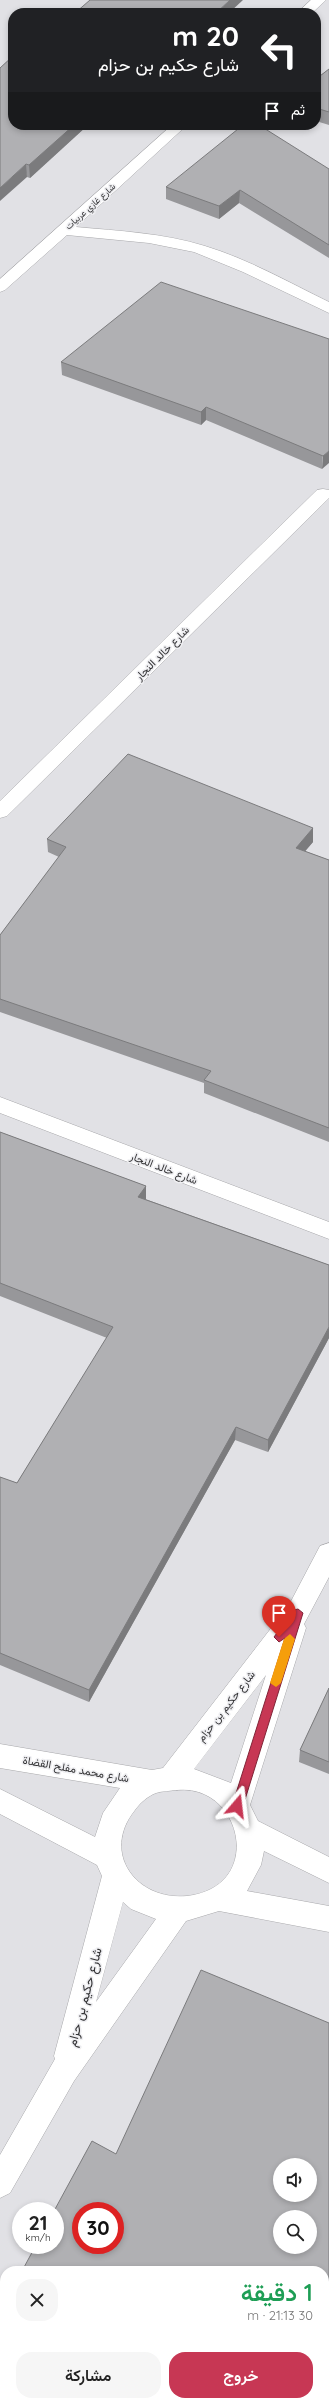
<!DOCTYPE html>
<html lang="ar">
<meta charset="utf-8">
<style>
body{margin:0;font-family:Quicksand,Vazirmatn,sans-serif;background:#f6f6f6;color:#222;direction:rtl;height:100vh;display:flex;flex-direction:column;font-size:15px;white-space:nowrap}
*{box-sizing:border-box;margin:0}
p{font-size:13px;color:#767676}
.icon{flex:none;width:22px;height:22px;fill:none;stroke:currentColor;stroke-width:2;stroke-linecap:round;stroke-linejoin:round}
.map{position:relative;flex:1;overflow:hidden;direction:ltr}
.drawer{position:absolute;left:0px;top:2266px;width:329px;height:140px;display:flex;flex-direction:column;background:#fff;border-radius:16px 16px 0 0;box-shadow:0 2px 6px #0003;direction:rtl}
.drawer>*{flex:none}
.banner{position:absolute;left:8px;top:8px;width:313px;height:122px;border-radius:16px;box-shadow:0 2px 6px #0003;direction:rtl;background:#202124;color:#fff;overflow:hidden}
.tools{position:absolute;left:273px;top:2158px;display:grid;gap:8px}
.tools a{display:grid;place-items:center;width:44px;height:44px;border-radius:50%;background:#fff;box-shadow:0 2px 6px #0003;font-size:20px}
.speed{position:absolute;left:12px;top:2202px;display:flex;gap:8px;font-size:20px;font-weight:700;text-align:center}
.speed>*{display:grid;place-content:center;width:52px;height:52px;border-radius:50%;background:#fff;box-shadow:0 2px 6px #0003;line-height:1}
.speed small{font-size:10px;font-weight:400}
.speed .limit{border:6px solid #d22;background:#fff;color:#111}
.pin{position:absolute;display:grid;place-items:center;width:34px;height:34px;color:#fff;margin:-41px -17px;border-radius:50% 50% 50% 0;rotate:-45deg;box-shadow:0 0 4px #0007}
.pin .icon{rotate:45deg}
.me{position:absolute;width:44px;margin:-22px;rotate:17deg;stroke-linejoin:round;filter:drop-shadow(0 0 3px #0008)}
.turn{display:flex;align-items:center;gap:14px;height:84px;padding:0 16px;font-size:18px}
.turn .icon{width:52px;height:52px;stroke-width:2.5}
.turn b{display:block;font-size:28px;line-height:34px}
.then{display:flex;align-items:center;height:38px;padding:0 16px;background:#0003;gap:8px;font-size:15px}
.round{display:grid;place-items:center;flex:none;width:42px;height:42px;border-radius:16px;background:#f6f6f6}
.overview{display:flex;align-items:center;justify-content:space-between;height:68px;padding:0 16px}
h1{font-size:24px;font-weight:600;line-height:30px;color:#1e9e55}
.primary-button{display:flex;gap:8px;margin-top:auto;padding:8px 16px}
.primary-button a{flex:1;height:46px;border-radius:16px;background:#c73754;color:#fff;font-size:16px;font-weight:600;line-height:46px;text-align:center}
.primary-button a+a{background:#f6f6f6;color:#222}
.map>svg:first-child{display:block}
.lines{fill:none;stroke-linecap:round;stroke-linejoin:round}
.minor-casing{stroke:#a8a8ab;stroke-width:1}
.minor{fill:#fff;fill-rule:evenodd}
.wall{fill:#97979a}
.shaded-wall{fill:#7b7b7d}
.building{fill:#b0b0b3;stroke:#7b7b7d;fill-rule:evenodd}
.route{fill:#c73754;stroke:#812437}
.slow{fill:#f59e0b}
.labels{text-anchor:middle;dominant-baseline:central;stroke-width:3;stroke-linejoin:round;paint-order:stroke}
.far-street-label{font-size:9px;fill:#333335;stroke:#efeff2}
.street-label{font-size:11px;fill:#333335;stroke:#efeff2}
.near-street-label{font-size:13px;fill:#333335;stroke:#efeff2}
</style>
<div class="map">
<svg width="329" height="2406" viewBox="0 0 329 2406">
<rect width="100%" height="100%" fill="#e1e1e5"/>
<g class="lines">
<defs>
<g id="minor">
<polygon points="311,0 326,0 312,13 297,13"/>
<path d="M 172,125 L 187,125 L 76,227 C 119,231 163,233 205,246 C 248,259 288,282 329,302 L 329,313 L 243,272 L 194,252 L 149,243 L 67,235 L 5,290 L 0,292 L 0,279 Z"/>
<polygon points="323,489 329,490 329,498 7,816 0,818 0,801 317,490"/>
<polygon points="0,1097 329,1222 329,1239 0,1113"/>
<path d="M 329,1543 L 329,1577 L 304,1624 L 306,1628 L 250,1805 L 258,1821 L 329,1857 L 329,1883 L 264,1851 L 261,1865 L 247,1891 L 329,1906 L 329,1932 L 219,1911 L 186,1921 L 74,2081 L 10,2193 L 0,2198 L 0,2155 L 55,2059 L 54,2056 L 102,1876 L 97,1865 L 0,1814 L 0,1789 L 95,1837 L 103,1813 L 120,1788 L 0,1768 L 0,1744 L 152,1770 L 163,1768 L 289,1605 L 320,1546 ZM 266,1675 L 231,1783 L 194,1769 ZM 177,1790 C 242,1783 266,1887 187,1896 C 137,1901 100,1853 135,1810 C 140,1803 148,1796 156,1793 C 162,1791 170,1791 177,1790 ZM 123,1902 L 131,1909 L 156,1919 L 96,2002 Z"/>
</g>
</defs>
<use href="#minor" class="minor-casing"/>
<use href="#minor" class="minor"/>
</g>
<g class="wall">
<polygon points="0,68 88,125 30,178 27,177"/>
<polygon points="329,69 329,125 316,121 316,79"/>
<polygon points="329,169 329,258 239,203 219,219 166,199 166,187"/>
<polygon points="329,339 322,469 206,420 201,425 62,375 61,362"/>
<polygon points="313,828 313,842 305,851 329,860 329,1142 204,1093 204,1083 0,1012 0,935 59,857 48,852 47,839"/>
<polygon points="0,1132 146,1186 145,1199 329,1265 329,1338 268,1452 235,1440 89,1702 0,1665 0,1477 17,1483 107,1338 0,1296"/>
<polygon points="329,1688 329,1774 299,1762 300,1750"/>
<polygon points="5,2303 5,2351 0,2348 0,2313"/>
<polygon points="96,2401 319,2401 316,2406 105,2406"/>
</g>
<g class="shaded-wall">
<polygon points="230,0 243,0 229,13 216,13"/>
<polygon points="74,125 88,125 30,178 29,165"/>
<polygon points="26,164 27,177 0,201 0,188"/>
<polygon points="240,190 239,203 219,219 219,206"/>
<polygon points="206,407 206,420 201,425 201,412"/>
<polygon points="329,451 329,463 322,469 323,456"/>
<polygon points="313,828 313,842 296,862 296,848"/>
<polygon points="146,1186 146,1199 138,1210 138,1197"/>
<polygon points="329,1327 329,1338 268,1452 268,1440"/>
<polygon points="236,1427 235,1440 89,1702 89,1690"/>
<polygon points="329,2372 329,2378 324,2389 324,2383"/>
<polygon points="316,2401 319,2401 316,2406 314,2406"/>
</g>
<g class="building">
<polygon points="90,0 230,0 216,13 75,13"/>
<polygon points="13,56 13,125 74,125 29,165 26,164 0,188 0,68"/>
<polygon points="329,69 329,112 316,108 316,79"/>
<polygon points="243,125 259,125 329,169 329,245 240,190 219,206 166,187"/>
<polygon points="161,282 329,339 329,451 323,456 206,407 201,412 61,362"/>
<polygon points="128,754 313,828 296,848 329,860 329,1128 204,1080 211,1071 0,999 0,935 66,847 47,839"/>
<polygon points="0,1132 146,1186 138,1197 329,1265 329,1327 268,1440 236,1427 89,1690 0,1653 0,1477 17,1483 113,1327 0,1283"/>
<polygon points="329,1688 329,1762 300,1750"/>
<path d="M 201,1970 L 329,2023 L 329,2372 L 324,2383 L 324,2271 L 22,2271 L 36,2245 L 55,2245 L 55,2211 L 54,2211 L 92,2141 L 116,2154 ZM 280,2165 L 310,2165 L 310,2195 L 280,2195 ZM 81,2211 L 115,2211 L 115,2245 L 81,2245 ZM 280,2217 L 310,2217 L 310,2247 L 280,2247 Z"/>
<polygon points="5,2303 5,2342 0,2340 0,2313"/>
<polygon points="111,2401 316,2401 314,2406 120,2406"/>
</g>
<polygon class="route" points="298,1609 303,1613 243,1806 237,1811 232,1806 285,1638 279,1642 274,1637 294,1610"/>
<polygon class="slow" points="290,1634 295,1639 281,1683 276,1687 270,1683 284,1639"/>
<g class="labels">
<g class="far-street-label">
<text transform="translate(90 206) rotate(-42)">شارع غازي عربيات</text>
</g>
<g class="street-label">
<text transform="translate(162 653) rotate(-45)">شارع خالد النجار</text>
<text transform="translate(164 1168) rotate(21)">شارع خالد النجار</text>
<text transform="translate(226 1706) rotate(-52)">شارع حكيم بن حزام</text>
<text transform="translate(76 1769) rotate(10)">شارع محمد مفلح القضاة</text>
</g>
<g class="near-street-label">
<text transform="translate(84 1997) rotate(-75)">شارع حكيم بن حزام</text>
</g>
</g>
</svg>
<div class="tools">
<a><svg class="icon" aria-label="sound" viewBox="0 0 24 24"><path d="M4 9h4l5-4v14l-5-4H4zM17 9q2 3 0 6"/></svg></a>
<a><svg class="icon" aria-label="search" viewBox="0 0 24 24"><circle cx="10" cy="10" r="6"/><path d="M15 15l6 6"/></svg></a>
</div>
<div class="speed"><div>21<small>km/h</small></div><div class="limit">30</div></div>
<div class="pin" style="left:279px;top:1637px;background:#d93025"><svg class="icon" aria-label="arrive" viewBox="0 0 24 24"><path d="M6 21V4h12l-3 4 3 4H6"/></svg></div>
<svg class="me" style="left:237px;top:1806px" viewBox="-20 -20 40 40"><path d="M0-17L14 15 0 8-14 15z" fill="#c73754" stroke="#fff" stroke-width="4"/></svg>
<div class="banner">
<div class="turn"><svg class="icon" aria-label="left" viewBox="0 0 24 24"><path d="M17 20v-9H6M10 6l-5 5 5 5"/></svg><div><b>20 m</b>شارع حكيم بن حزام</div></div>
<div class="then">ثم<svg class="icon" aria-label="arrive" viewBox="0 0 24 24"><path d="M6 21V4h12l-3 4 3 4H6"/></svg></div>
</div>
<section class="drawer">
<div class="overview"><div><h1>1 دقيقة</h1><p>30 m · 21:13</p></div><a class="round"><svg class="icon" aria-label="close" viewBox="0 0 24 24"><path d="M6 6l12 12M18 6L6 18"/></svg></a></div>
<div class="primary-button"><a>خروج</a><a>مشاركة</a></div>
</section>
</div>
